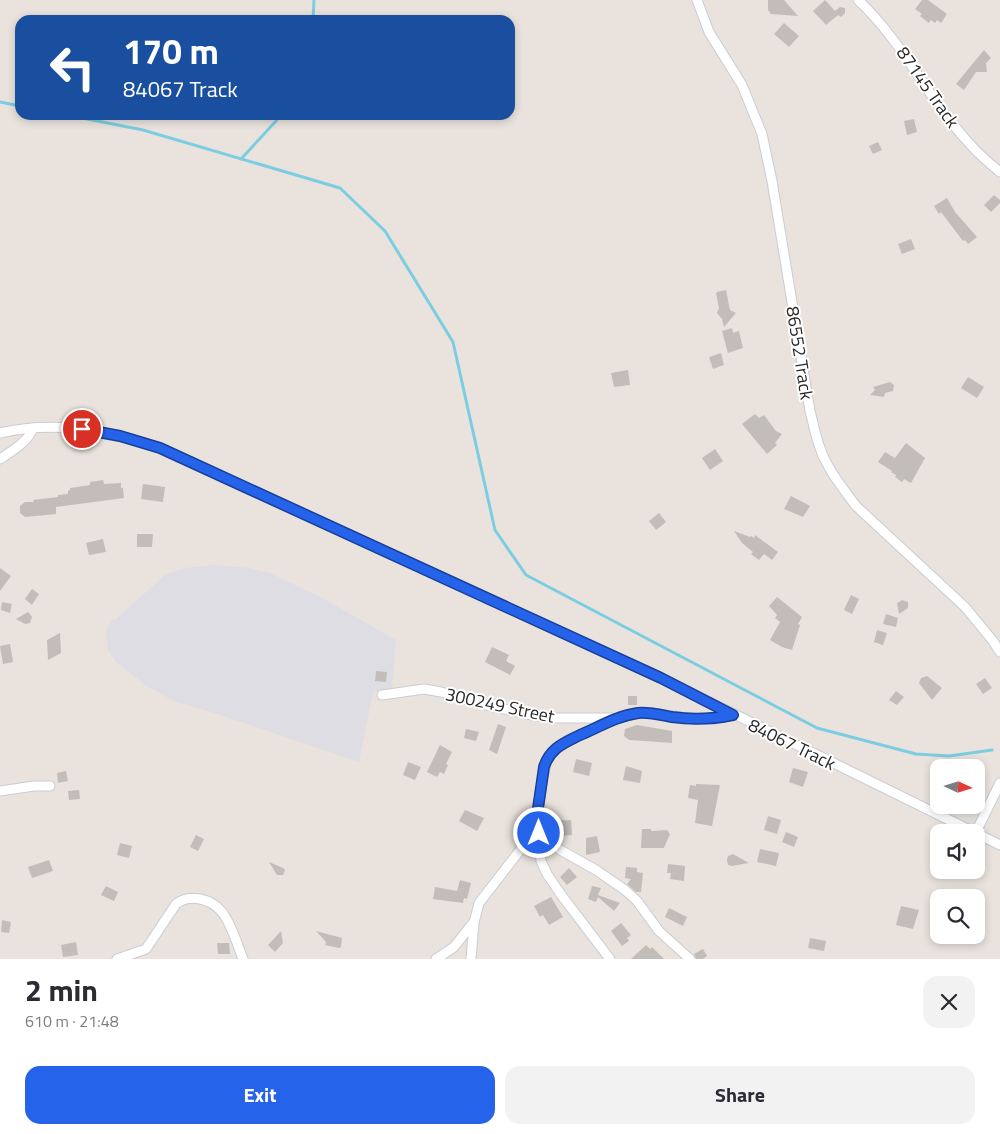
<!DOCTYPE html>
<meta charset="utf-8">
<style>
body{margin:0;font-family:"Titillium Web",sans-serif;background:#f2f2f3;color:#2b2b33;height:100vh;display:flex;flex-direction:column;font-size:19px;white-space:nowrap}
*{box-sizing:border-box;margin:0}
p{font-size:16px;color:#7c7c81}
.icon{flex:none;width:28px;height:28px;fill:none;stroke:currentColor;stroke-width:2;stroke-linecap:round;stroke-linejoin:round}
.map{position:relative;height:959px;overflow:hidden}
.panel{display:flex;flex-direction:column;background:#fff;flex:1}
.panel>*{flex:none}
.banner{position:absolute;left:15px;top:15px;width:500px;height:105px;border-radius:15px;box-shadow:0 2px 8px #0003;background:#1a4fa0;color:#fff;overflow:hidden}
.needle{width:32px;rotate:94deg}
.controls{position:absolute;left:930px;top:759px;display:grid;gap:10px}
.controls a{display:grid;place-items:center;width:55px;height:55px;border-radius:10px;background:#fff;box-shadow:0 2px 8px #0003;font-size:25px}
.pin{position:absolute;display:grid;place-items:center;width:42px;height:42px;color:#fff;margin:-21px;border:2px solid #fff;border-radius:50%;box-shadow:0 1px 5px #0007}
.me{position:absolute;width:55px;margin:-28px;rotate:0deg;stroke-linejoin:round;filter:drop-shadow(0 0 4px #0008)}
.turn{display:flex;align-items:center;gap:18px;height:105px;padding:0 25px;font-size:22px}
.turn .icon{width:65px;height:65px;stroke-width:2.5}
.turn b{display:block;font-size:35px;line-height:42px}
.round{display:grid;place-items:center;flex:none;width:52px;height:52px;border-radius:15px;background:#f2f2f3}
.head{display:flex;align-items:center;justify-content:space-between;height:85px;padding:0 25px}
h1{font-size:30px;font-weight:700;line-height:38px}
.button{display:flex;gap:10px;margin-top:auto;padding:10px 25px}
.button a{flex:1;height:58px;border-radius:15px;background:#2563eb;color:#fff;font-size:20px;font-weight:700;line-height:58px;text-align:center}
.button a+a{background:#f2f2f3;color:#2b2b33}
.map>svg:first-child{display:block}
.industrial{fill:#dedde3}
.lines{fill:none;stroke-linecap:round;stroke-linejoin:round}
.stream{stroke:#7bcde1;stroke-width:3}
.building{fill:#c2bdb9}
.street-casing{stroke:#c8ccd5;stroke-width:11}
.street{stroke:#fff;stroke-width:9}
.route-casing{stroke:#184099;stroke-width:12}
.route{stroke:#2563eb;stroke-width:9}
.labels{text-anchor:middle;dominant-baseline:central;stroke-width:4;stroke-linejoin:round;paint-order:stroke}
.street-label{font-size:18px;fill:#292929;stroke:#fff}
</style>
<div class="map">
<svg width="1000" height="959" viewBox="0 0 1000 959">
<rect width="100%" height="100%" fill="#eae3dd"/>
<polygon class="industrial" points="213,565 249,568 270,573 324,599 396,640 392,689 373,692 359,762 214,713 174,701 145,685 115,661 108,650 106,634 107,627 112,620 116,619 165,575 185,568"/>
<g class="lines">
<g class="stream">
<polyline points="313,20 314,0"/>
<polyline points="0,102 20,106"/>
<polyline points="67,115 143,130 340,188 385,231 453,342 495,530 526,575 817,728 916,754 949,756 992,750"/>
<polyline points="241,159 276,121 279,115"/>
</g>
</g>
<g class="building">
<polygon points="768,0 784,0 798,16 771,14 768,10"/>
<polygon points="825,0 835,11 840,7 845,8 845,13 841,17 838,15 826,25 813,11"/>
<polygon points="922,0 928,0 947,14 941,23 937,20 935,23 931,20 929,23 920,16 922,14 915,9"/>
<polygon points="784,23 799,36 789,47 774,34"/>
<polygon points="984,50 991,58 986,63 987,72 976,72 964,90 956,84"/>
<polygon points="914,119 917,132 907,135 904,121"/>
<polygon points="878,142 882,150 873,154 869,146"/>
<polygon points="994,195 1000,200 1000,203 991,212 984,205"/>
<polygon points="947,198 955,212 977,237 968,244 965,240 963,241 941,212 939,214 934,206"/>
<polygon points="911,239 915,249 902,254 898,244"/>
<polygon points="726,290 730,310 736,313 724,327 722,319 717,313 719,308 716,294 717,292"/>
<polygon points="732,328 733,333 739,331 743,348 728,353 722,331"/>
<polygon points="721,353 724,365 713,369 709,357"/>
<polygon points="628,370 630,385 614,387 611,373"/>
<polygon points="968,377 984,387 977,398 961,388"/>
<polygon points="890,382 894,385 893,391 885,393 884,397 870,395 875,390 873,387"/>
<polygon points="755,414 759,418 764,415 776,431 782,434 775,443 777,445 767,454 742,424"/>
<polygon points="906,443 925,458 911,483 904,479 902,482 895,477 896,475 891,472 892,471 878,462 885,452 895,458"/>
<polygon points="715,449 723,461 710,470 702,458"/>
<polygon points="103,480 104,484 121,483 121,488 123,488 124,498 56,507 56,514 25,517 20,513 20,506 25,502 34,502 33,500 58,497 58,495 68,494 68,491 70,490 70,488 90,485 90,482"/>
<polygon points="143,484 165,487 163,502 141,499"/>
<polygon points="791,496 810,506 803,517 784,509"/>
<polygon points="659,513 666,522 656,530 649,521"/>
<polygon points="734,531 750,537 751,536 754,538 755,535 778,552 772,560 764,554 759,560 751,554 753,552 742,543"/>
<polygon points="137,534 153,534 152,547 137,547"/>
<polygon points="103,539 106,552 89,555 86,543"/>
<polygon points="0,568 11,576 0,591"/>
<polygon points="32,589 39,594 32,605 25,599"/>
<polygon points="851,595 859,599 852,614 844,610"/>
<polygon points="777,597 802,617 798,624 800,625 792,650 782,647 770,640 780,622 775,618 777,615 769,606"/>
<polygon points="902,600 908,602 908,608 899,614 897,603"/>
<polygon points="2,602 12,604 10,613 1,610"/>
<polygon points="28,612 32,617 30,623 25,624 16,619"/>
<polygon points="886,614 898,618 896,627 883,624"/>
<polygon points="877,630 887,633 883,645 874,642"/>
<polygon points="60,633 61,653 48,660 47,640"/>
<polygon points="10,644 13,662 3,664 0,646"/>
<polygon points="492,647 509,655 506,661 515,666 510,675 485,662"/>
<polygon points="376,671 387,672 386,682 375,681"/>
<polygon points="927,676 942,688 932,700 919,683 921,678"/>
<polygon points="985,678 992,688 983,694 976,684"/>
<polygon points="896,691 904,697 897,705 889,700"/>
<rect x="628" y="696" width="9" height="9"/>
<polygon points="498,724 506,727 497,754 489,750"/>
<polygon points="637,725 672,731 672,743 629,740 624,736 625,729"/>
<polygon points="466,729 479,732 476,741 464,738"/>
<polygon points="440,745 452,752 446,764 448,765 444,774 440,772 437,777 427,772"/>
<polygon points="576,759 592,763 589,776 573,772"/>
<polygon points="408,762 421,767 415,780 403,775"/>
<polygon points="626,766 642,771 640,783 623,780"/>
<polygon points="793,768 808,772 803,787 789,782"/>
<polygon points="66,771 68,781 58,783 57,773"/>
<polygon points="696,784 720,785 712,826 695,823 698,800 688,798 690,785 696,786"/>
<polygon points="79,790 80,799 69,800 68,791"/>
<polygon points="465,810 484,818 477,831 459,821"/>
<polygon points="768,816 781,820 777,834 764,830"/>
<polygon points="571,820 572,835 558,836 558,834 553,834 552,821"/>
<polygon points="642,829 651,829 651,831 667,830 670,834 664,848 641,848"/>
<polygon points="786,832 798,837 794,847 782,842"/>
<polygon points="196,835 204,839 198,851 190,847"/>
<polygon points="597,836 600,852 586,855 586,838"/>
<polygon points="120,843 132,846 129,858 117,855"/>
<polygon points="760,849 779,853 776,866 757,862"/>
<polygon points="733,854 749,863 732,866 728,865 727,860 728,856"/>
<polygon points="49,860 53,871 32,878 28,867"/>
<polygon points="269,862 283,868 285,870 283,875 277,875"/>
<polygon points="668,864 685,866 684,881 670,879 671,873 667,873"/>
<polygon points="626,867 637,868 637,872 643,873 641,892 636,892 627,884 631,879 625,878"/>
<polygon points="569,868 577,877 567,885 560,877"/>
<polygon points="460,880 471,883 467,899 464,898 463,903 433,899 435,887 457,891"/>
<polygon points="106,886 118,892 114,901 101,895"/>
<polygon points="592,886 601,888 598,895 620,903 614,911 598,897 596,902 588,899"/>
<polygon points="551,897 563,917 549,925 543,915 540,917 534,906"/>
<polygon points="901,906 919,910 913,929 896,925"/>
<polygon points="669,908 687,917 683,926 665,917"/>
<polygon points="2,920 11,922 9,933 1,932"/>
<polygon points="621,923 631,935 627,938 629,941 622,946 611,931"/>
<polygon points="281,931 283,943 275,952 268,945"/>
<polygon points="316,931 342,938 341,947 339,948 325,945 326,942"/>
<polygon points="810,938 826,941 824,951 808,948"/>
<polygon points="76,942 78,955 63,957 61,945"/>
<polygon points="217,943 229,943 230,954 218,954"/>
<polygon points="646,945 650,949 652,947 664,959 631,959"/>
<polygon points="703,949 707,956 703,959 696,959 694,954"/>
</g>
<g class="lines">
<defs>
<g id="street">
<path d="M 697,0 L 709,32 L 742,85 L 762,134 L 772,181 L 810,411 C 813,422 815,434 819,445 C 826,468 842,487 856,506 L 965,607 L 993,641 L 1000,652"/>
<path d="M 858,0 C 904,43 927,98 969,143 C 978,154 989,163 1000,172"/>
<path d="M 0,433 C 54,420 109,430 161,448 L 661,678 L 1000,845"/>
<path d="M 0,459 C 12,451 28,442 33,428"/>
<polyline points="382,695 424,689 441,692 490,706 546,718 612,718"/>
<polyline points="0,791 34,786 50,786"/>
<polyline points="976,832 1000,783"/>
<polyline points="539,838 596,870 625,890 637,901 659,931 690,959"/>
<path d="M 117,959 L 146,949 L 176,904 C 190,893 211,899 222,912 C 232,925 237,944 243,959"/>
<polyline points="436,959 454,947 473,923"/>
<polyline points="471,959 474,923 479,903 524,845 536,822"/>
<polyline points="610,959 562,896 547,874 541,861 536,822 543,777 547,761 555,749 567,741 618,718 638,713 650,713 695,719 714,719 733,715"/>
</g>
</defs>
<use href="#street" class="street-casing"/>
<use href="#street" class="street"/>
</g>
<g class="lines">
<defs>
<path id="route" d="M 82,429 L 120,436 L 160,448 L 661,678 L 733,715 C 713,719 693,720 672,717 C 661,715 649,712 638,713 C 617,716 599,727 580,735 C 564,743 550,748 544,767 L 536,822 L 539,833"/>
</defs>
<use href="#route" class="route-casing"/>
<use href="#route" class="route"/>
</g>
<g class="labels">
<g class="street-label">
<text transform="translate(928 87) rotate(55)">87145 Track</text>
<text transform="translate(800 353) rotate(81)">86552 Track</text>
<text transform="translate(500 705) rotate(12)">300249 Street</text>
<text transform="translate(792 744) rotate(26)">84067 Track</text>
</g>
</g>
</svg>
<div class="controls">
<a><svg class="needle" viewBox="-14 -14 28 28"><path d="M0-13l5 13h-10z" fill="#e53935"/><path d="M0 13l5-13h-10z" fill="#7c7c81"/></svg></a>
<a><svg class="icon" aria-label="sound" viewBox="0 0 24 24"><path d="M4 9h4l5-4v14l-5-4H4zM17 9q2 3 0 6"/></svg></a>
<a><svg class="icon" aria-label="search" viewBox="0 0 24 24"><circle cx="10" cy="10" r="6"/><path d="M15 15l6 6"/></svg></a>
</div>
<div class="pin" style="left:82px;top:429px;background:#d93025"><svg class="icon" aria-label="arrive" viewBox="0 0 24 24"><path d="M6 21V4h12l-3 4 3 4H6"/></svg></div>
<svg class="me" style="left:539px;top:833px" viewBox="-20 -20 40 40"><circle r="17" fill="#2563eb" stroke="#fff" stroke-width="3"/><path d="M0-11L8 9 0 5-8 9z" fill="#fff"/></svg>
<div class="banner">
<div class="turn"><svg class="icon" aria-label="left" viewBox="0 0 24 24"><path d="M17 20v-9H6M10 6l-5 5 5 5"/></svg><div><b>170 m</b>84067 Track</div></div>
</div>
</div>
<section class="panel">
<div class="head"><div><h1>2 min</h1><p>610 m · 21:48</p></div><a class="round"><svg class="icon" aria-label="close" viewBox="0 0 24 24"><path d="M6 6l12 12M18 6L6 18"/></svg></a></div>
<div class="button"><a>Exit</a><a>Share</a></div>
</section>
